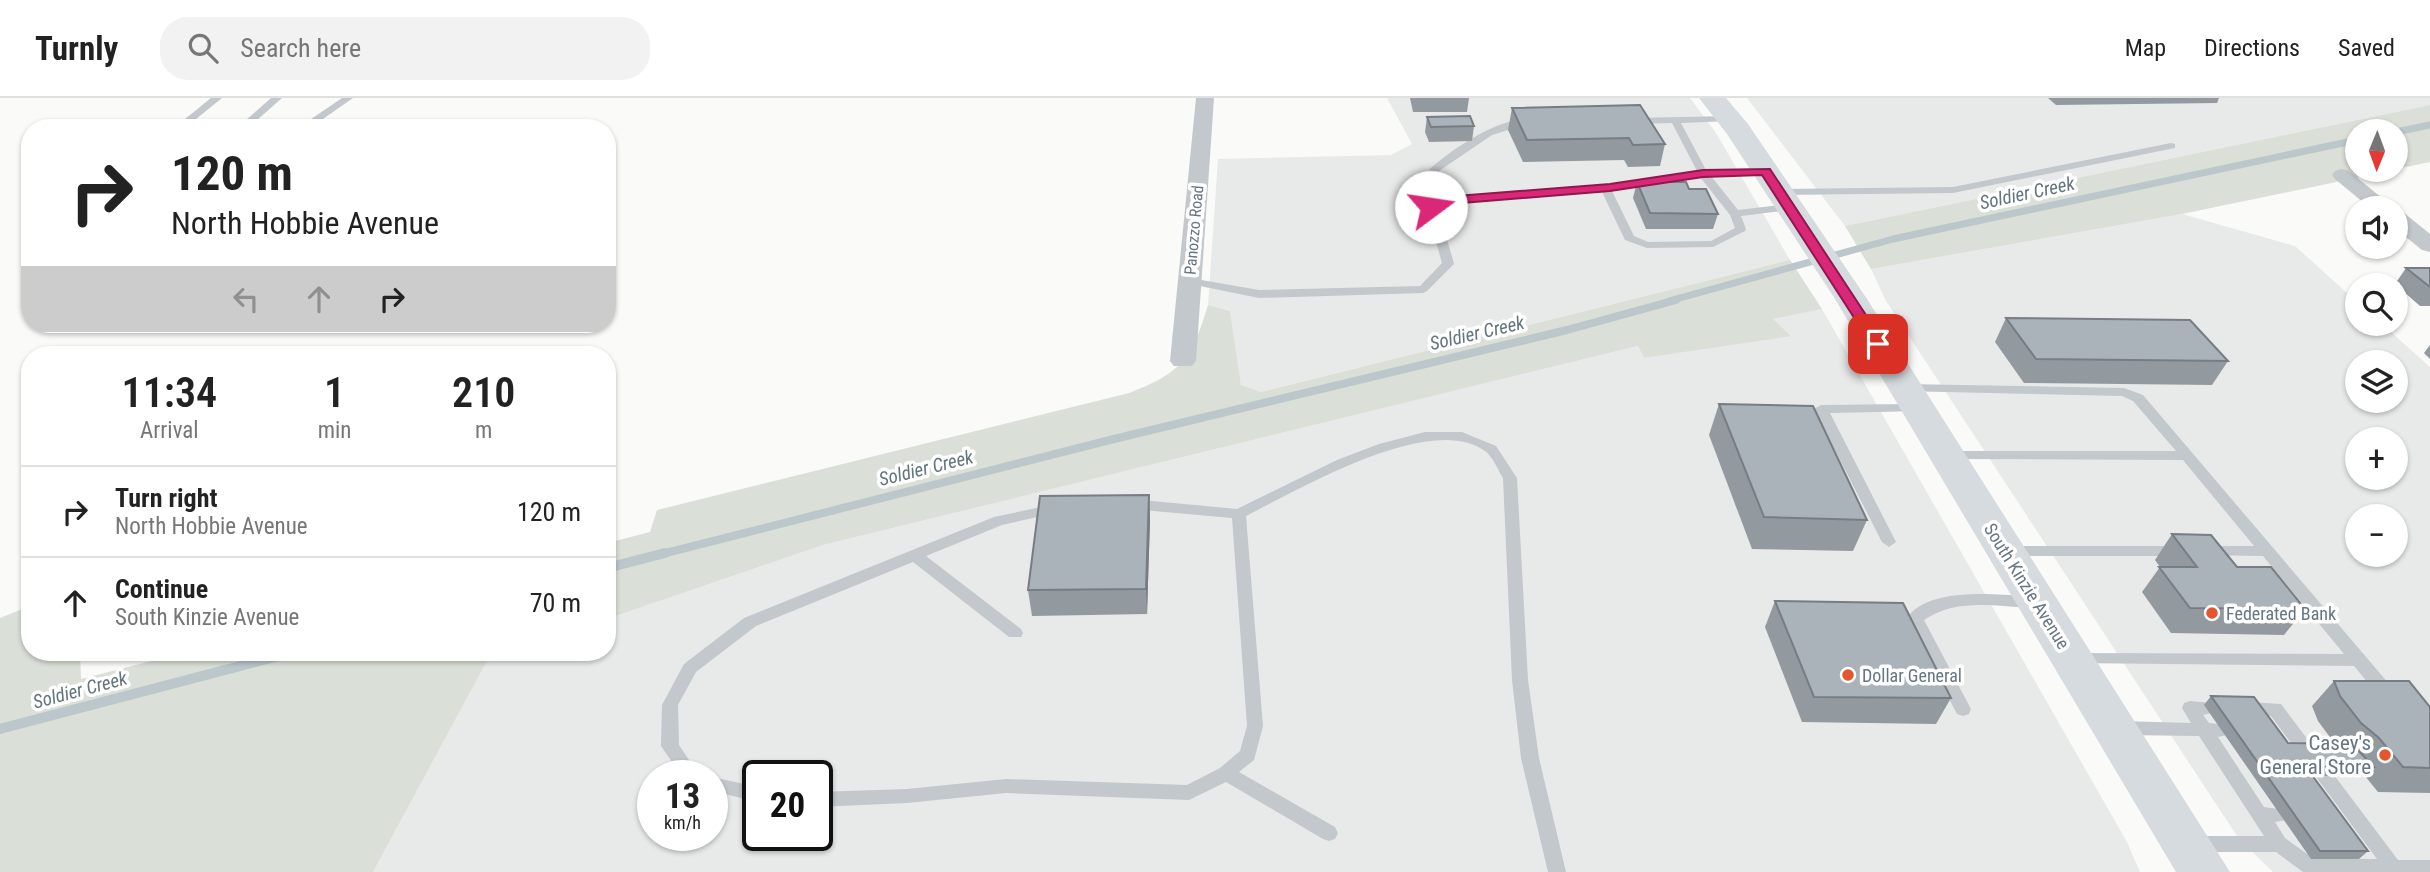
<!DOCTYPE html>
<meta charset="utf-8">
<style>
body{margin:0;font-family:"Roboto Condensed",sans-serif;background:#f2f2f2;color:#222;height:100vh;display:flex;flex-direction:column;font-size:26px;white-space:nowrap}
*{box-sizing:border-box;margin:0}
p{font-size:23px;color:#767676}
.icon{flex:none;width:38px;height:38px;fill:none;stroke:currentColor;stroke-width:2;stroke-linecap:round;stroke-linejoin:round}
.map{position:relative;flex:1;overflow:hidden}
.drawer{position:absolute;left:21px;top:248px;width:595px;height:315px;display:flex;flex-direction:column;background:#fff;border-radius:28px;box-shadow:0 2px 5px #0004}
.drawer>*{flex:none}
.top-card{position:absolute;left:21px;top:21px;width:595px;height:214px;border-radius:28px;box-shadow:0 2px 5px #0004;background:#fff;color:#222;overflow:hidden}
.needle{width:46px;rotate:181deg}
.controls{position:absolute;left:2345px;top:21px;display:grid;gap:14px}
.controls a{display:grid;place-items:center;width:63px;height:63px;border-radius:50%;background:#fff;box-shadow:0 2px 5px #0004;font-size:35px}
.speed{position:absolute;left:637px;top:662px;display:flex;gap:14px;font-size:35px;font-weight:700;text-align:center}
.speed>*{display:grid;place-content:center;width:91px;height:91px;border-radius:50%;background:#fff;box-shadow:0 2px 5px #0004;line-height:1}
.speed small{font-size:18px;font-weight:400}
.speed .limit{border:4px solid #111;border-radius:10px;background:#fff;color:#111}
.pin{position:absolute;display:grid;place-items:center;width:60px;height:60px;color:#fff;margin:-30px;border-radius:14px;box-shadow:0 4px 10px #0006}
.me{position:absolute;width:77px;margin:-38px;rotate:76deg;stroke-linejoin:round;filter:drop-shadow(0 0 5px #0008)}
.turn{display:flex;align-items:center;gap:24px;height:147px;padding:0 35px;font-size:32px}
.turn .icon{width:91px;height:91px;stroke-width:2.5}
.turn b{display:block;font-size:49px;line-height:60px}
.lanes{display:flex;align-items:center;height:66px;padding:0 35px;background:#0003;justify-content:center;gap:35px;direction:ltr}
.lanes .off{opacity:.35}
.eta{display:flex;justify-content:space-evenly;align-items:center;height:119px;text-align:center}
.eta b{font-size:42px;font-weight:600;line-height:49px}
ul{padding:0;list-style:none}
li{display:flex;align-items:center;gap:21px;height:91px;padding:0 35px;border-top:2px solid #e0e0e0}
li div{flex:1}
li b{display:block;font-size:26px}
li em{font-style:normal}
header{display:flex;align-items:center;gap:42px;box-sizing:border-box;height:98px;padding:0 35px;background:#fff;border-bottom:2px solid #e0e0e0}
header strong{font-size:33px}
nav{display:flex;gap:38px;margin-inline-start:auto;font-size:24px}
.search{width:490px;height:63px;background:#f2f2f2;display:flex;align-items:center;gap:18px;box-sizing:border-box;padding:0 24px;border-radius:28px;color:#767676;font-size:26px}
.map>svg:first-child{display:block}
.built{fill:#e8e9e9;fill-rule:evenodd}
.green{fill:#dadfd7}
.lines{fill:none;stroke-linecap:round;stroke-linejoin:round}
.stream-far2{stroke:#bbc7cb;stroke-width:7}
.stream-far1{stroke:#bbc7cb;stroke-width:8}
.stream{stroke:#bbc7cb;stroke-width:10}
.lane{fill:#c3c8cc;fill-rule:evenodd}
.street{fill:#c3c8cc;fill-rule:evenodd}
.primary{fill:#d6dbdf;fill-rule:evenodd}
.wall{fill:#929a9f}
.shaded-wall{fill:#777d82}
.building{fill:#aab3b9;stroke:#777d82;stroke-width:2}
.route{fill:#db2777;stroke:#8e194d;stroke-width:2}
.poi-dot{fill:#e4572e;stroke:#fff;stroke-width:2.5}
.labels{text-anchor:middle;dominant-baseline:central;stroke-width:7;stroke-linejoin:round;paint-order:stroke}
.far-street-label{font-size:16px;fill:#657683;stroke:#fff}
.street-label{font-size:18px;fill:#657683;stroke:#fff}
.poi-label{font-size:18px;fill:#657683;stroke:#fff;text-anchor:start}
.water-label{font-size:19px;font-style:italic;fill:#60757c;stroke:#fff}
.near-poi-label{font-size:21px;fill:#657683;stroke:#fff;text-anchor:end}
</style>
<header>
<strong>Turnly</strong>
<div class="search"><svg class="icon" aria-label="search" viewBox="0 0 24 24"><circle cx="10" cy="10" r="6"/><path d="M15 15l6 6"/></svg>Search here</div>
<nav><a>Map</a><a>Directions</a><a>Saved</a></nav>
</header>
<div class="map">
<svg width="2430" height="774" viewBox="0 0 2430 774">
<rect width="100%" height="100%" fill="#fafaf8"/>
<g class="built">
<polygon points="1387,0 1690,0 1716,35 1790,162 1261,294 1241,287 1230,213 1208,207 1218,61 1391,57 1412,46"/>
<polygon points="1747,0 2430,0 2430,7 1845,128"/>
<path d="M 2182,116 L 2295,148 L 2357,204 L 2357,226 L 2382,226 L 2430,269 L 2430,774 L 2273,774 L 2239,741 L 1886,203 L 1871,171 ZM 2357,264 L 2396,264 L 2396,303 L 2357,303 ZM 2357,341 L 2396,341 L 2396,380 L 2357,380 ZM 2357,418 L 2396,418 L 2396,457 L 2357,457 Z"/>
<path d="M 1822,211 L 2127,744 L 2140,774 L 373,774 L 487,563 L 510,555 L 607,555 L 607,521 L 823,447 L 1638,248 L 1644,260 L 1790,237 L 1772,221 ZM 653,677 L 712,677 L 712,737 L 653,737 ZM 758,677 L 817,677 L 817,737 L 758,737 Z"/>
</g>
<g class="green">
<polygon points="2430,7 2430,64 2396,71 2396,33 2357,33 2357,72 2394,72 2182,116 1871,171 1845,128"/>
<path d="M 1790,162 L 1822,211 L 1773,221 L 1791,238 L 1644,260 L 1638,248 L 823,447 L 607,521 L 607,445 L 650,434 L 657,412 L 1129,295 C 1182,275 1192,260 1208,207 L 1230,213 L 1241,287 L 1261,294 Z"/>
<polygon points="30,508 30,555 80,555 81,581 183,555 510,555 487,563 373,774 0,774 0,520"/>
</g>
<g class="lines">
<g class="stream-far2">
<polyline points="2396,34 2430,27"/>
<polyline points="1669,203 1893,141 2357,42"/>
</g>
<polyline class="stream-far1" points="658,457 1114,341 1567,232 1676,202"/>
<g class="stream">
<polyline points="607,470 665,455"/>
<polyline points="0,631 290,555"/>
</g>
<g class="lane">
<polygon points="211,0 222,0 185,30 174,30"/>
<polygon points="271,0 282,0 248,30 237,30"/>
<polygon points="342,0 353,0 310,30 298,30"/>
<path d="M 1729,18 L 1734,21 L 1732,23 L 1681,25 L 1706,72 L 1766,70 L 1771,73 L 1766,76 L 1711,78 L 1738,112 L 1789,106 L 1794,109 L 1789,112 L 1741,118 L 1746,131 L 1745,133 L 1713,149 L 1647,150 L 1625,142 L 1602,94 L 1437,106 L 1454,166 L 1427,193 L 1423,195 L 1259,200 L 1190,186 L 1184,183 L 1190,180 L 1259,192 L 1420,188 L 1442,165 L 1426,109 L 1429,72 C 1445,56 1509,11 1531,25 L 1492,37 L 1439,73 L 1437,99 L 1610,87 L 1697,73 L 1672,25 L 1633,26 L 1628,23 L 1633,20 ZM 1700,79 L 1730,117 L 1735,130 L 1711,143 L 1648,144 L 1634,138 L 1612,93 Z"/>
<polygon points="2171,45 2175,46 2175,50 1953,95 1780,97 1775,94 1780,91 1953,89"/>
<polygon points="1905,286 2124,290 2143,297 2395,593 2397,598 2395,603 2389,604 2383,603 2354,568 2071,565 2069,561 2071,557 2077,555 2344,556 2263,458 2200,457 2198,453 2200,449 2205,448 2254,448 2183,362 1947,361 1940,357 1947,353 2176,353 2133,303 2122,298 1900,293 1899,290 1900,287"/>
<polygon points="1917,306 1924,310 1922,313 1830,315 1896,444 1889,449 1882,444 1814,311 1821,307"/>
<path d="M 1425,334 L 1462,334 L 1496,348 L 1517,380 L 1528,582 L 1539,660 L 1566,774 L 1548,774 L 1521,660 L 1512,582 L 1503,380 C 1498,372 1493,359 1485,353 C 1431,313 1298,392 1246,418 L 1263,628 L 1254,662 L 1239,674 L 1335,729 L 1338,735 L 1335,741 L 1329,743 L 1323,741 L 1226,684 L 1189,702 L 1006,695 L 907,705 L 817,709 L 817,694 L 907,691 L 1006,681 L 1187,687 L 1220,670 L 1240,653 L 1247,628 L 1232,420 L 1131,411 L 1124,406 L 1126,403 L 1131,401 L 1237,411 L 1337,362 L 1379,346 Z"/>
<polygon points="1055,406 1062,411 1060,414 1002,427 926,458 1021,531 1023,535 1021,539 1009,539 913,464 756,528 696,574 678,607 679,647 699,677 681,677 661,648 662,607 684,566 744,520 994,419"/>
<polygon points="2009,448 2178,448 2183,449 2185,453 2183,457 2178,458 2009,458 2004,457 2002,453 2004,449"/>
<path d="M 1986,496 L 2032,498 L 2037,500 L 2040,504 L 2037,508 L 2032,510 C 1996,508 1955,500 1924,522 L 1971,611 L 1969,616 L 1963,618 L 1957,616 L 1907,520 C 1923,497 1961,496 1986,496 Z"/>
<polygon points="2190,603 2212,605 2214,610 2212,615 2203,617 2209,625 2227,627 2229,632 2227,637 2218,639 2264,709 2286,712 2289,717 2286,722 2275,724 2285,740 2314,761 2377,761 2319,683 2316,678 2319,673 2325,671 2331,673 2398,762 2430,762 2430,774 2303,774 2276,754 2193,754 2187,752 2184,746 2187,740 2193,738 2264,738 2199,638 2121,637 2115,635 2113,630 2115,625 2121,623 2191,625 2182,610 2184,605"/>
<polygon points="2249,604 2281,606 2314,650 2317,655 2314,660 2308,662 2302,660 2271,618 2243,616 2241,611 2243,606"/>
<polygon points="712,679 758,689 758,704 712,693"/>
</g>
<g class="street">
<polygon points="1196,0 1214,0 1196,263 1192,268 1174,268 1170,263"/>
<polygon points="2342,71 2349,73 2394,110 2370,110 2335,81 2332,77 2335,73"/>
<polygon points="2396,113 2404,115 2430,136 2430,154 2422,152 2396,131"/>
</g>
<polygon class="primary" points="1699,0 1726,0 1748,26 1867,201 2230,774 2176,774 1835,201 1727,36"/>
</g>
<g class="wall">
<polygon points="1410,0 1469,0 1467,14 1413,14"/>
<polygon points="2048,0 2219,0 2217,5 2056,7"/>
<polygon points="1512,10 1665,46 1660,68 1628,69 1624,62 1523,64 1508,32"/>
<polygon points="1427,19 1474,28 1472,43 1429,44 1425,34"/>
<polygon points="1637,84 1689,91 1718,116 1713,131 1646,131 1633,100"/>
<polygon points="2406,170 2430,170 2430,208 2420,208 2395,186"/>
<polygon points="2006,220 2228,263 2212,287 2024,285 1995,244"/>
<polygon points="2430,247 2430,261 2424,255"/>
<polygon points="1719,306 1867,422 1853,453 1752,451 1709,337"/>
<polygon points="1149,397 1150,422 1147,516 1032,518 1028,492"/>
<polygon points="2172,436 2237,469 2305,511 2284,537 2171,535 2142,494 2160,469 2155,462"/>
<polygon points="1775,503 1951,600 1936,626 1802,624 1765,529"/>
<polygon points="2334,583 2430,609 2430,695 2378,694 2365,678 2312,678 2368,753 2359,761 2311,761 2204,607 2211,598 2288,645 2335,646 2318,623 2312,608"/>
</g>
<polygon class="shaded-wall" points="1149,397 1150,422 1147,516 1146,491"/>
<g class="building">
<polygon points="1640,7 1665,46 1633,47 1629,40 1527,42 1512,10"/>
<polygon points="1470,18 1474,28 1431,29 1427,19"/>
<polygon points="1637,84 1686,84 1689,91 1706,91 1718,116 1650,115"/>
<polygon points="2406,170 2430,170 2430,189"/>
<polygon points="2006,220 2190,222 2228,263 2036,261"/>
<polygon points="1719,306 1813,308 1867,422 1764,419"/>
<polygon points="1149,397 1146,491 1028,492 1040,398"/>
<polygon points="2172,436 2211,437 2237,469 2271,469 2305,511 2190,510 2159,469 2197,469"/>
<polygon points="1775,503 1903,505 1951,600 1814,599"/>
<polygon points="2334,583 2409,583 2430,609 2430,670 2403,669 2379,640 2361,625 2340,598"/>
<polygon points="2211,598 2254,599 2288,645 2352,646 2374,669 2306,669 2368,753 2320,753"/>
</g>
<polygon class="route" points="1770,71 1885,246 1883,249 1873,249 1762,77 1703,79 1610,93 1437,107 1431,112 1425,109 1427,101 1431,100 1610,86 1703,72"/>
<g class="poi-dot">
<circle cx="2212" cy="515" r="7"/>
<circle cx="1848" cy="577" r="7"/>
<circle cx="2385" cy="657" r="7"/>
</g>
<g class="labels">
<g class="far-street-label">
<text transform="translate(1194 132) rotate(-85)">Panozzo Road</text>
</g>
<g class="street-label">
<text transform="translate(2027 488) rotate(58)">South Kinzie Avenue</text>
</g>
<g class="poi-label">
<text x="2226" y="515">Federated Bank</text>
<text x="1862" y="577">Dollar General</text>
</g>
<g class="water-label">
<text transform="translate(2027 95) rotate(-12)">Soldier Creek</text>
<text transform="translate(1477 235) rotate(-13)">Soldier Creek</text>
<text transform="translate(926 370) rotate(-14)">Soldier Creek</text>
<text transform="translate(80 592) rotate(-15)">Soldier Creek</text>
</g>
<g class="near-poi-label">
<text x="2371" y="645">Casey's<tspan x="2371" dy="24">General Store</tspan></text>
</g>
</g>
</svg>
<div class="controls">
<a><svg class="needle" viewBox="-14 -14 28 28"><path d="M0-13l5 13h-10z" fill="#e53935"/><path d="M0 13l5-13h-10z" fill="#767676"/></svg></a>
<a><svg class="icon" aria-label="sound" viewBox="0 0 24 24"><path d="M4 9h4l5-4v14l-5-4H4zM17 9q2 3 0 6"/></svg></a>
<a><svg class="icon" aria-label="search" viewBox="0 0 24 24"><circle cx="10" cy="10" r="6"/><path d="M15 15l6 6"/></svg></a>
<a><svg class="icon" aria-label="layers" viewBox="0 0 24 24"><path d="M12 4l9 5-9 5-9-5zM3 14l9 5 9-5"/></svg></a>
<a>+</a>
<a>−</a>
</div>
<div class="speed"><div>13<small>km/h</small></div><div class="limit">20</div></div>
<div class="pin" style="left:1878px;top:246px;background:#d93025"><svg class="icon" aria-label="arrive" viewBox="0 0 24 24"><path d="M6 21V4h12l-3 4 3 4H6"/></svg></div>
<svg class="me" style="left:1431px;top:109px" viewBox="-20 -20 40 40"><circle r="19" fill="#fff"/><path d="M0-13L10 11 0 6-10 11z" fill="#db2777"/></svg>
<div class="top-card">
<div class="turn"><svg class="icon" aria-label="right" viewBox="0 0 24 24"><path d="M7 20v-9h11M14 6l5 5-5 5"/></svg><div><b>120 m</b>North Hobbie Avenue</div></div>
<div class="lanes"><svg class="icon off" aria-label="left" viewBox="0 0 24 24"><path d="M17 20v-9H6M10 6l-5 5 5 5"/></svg><svg class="icon off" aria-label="ahead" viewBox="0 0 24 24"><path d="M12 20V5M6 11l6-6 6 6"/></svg><svg class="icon" aria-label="right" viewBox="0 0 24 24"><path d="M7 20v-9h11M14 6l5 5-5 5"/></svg></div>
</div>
<section class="drawer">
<div class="eta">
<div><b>11:34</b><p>Arrival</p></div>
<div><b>1</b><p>min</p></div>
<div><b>210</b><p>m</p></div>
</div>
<ul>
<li><svg class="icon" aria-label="right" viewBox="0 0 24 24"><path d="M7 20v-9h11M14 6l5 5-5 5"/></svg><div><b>Turn right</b><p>North Hobbie Avenue</p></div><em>120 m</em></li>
<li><svg class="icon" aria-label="ahead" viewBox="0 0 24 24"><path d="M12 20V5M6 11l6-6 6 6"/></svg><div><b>Continue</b><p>South Kinzie Avenue</p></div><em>70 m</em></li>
</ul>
</section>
</div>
